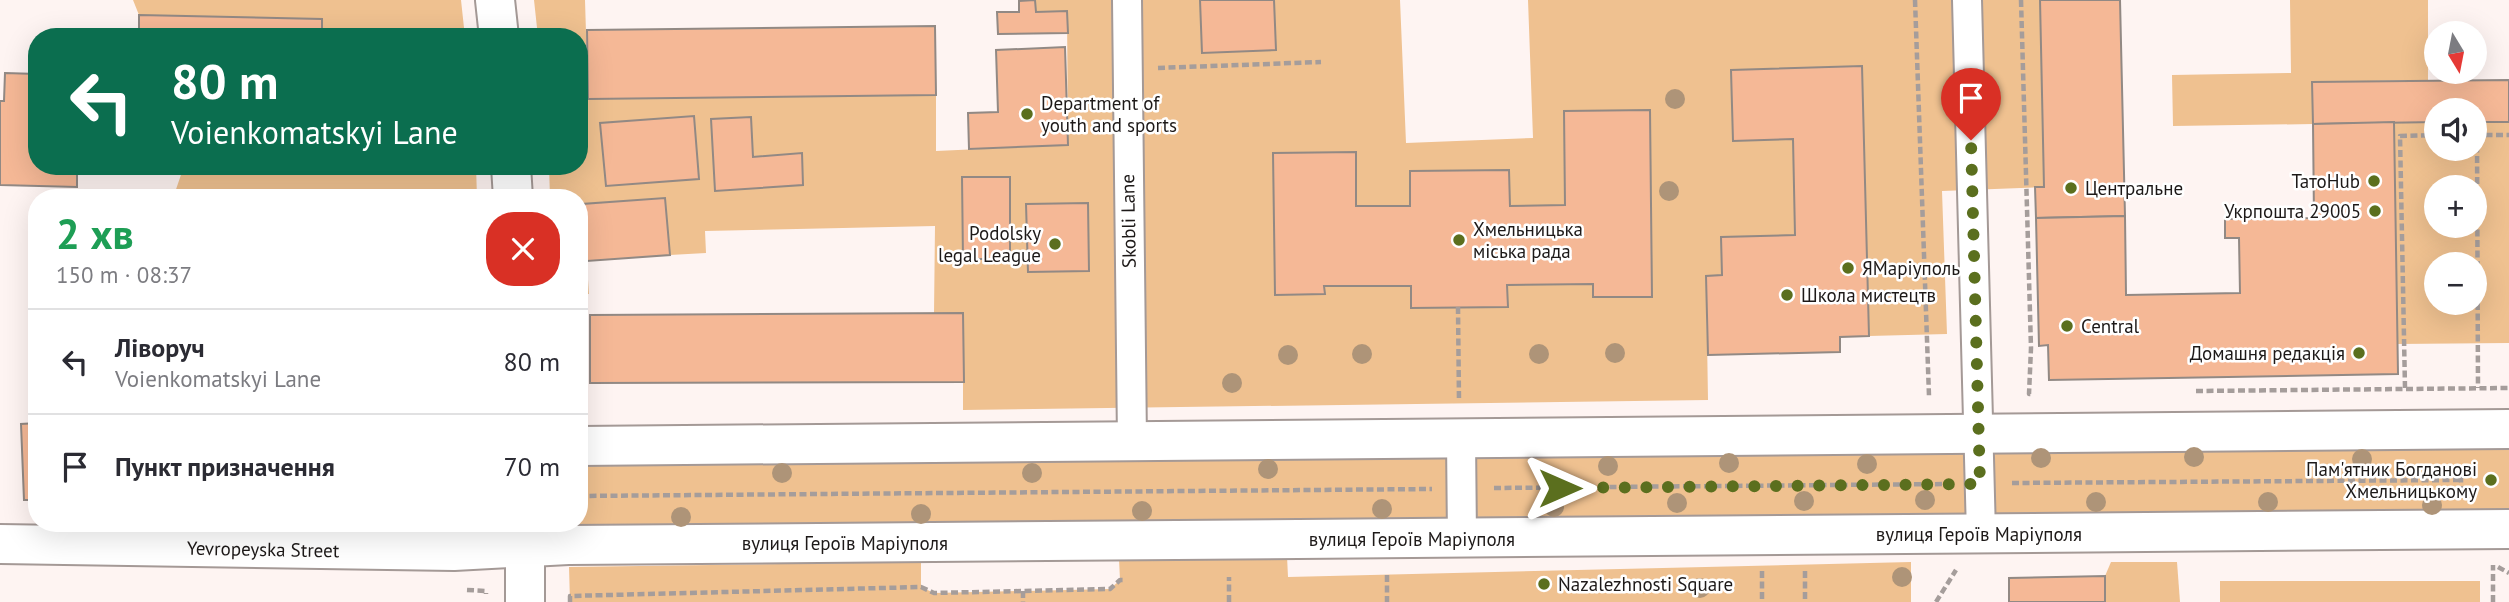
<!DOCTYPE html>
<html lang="uk">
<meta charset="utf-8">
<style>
body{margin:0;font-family:"PT Sans",sans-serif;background:#f7f7f7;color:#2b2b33;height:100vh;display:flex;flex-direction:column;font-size:26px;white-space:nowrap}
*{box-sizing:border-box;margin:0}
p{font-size:23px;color:#7c7c81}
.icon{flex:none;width:38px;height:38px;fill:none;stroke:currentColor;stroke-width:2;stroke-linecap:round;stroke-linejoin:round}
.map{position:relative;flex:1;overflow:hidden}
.drawer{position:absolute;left:28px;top:189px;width:560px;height:343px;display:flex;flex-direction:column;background:#fff;border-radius:28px;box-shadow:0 7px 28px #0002}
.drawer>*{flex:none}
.guide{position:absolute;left:28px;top:28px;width:560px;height:147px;border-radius:28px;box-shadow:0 7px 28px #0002;background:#0b6e4f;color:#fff;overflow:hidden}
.needle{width:46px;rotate:170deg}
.buttons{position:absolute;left:2424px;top:21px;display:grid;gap:14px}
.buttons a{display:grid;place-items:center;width:63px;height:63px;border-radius:50%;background:#fff;box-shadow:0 7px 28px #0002;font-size:35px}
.pin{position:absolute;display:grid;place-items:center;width:60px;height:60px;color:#fff;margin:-72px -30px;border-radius:50% 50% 50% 0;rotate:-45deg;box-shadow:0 0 7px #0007}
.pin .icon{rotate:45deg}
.me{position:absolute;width:77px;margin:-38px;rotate:90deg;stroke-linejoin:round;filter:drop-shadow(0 0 5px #0008)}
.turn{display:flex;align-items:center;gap:24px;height:147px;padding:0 28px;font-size:32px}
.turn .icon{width:91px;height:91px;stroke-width:2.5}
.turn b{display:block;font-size:49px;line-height:60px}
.round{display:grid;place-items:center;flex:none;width:74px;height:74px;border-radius:28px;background:#f7f7f7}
.head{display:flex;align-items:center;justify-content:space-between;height:119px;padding:0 28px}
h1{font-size:42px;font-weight:600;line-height:52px;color:#1e9e55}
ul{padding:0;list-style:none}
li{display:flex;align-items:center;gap:21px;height:105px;padding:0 28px;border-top:2px solid #e1e1e2}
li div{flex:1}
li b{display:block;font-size:26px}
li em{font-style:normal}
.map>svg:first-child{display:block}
.green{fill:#efc190;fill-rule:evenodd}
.building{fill:#f5b896;stroke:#928984;stroke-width:2}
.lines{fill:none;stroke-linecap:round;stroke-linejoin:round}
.street-casing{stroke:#a49996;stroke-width:32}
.secondary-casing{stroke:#a49996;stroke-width:42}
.path{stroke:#a59d9b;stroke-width:4.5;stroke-dasharray:7 3.5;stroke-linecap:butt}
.street{stroke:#fff;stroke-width:28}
.secondary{stroke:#fff;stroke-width:38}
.tree{fill:#ae9478}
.route{stroke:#5b6f1e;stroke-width:12;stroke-dasharray:0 21.6}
.poi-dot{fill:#5b6f1e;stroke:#fff;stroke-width:2.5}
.labels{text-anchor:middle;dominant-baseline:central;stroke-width:5;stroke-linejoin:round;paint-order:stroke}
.poi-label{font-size:19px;fill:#1d1918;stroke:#fff;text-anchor:start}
.street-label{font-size:19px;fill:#1d1918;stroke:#fff}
</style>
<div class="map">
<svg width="2509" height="602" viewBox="0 0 2509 602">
<rect width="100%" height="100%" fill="#fef4f2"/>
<g class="green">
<polygon points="133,0 461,0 465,37 322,37 322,19 139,15"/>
<path d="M 534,0 L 585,0 L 588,99 L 936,95 L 936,151 L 1068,145 L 1067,12 L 1036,12 L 1035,0 L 1019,0 L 1400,0 L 1406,143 L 1533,138 L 1528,0 L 2040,0 L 2044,187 L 1942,191 L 1947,334 L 1869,336 L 1862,67 L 1732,70 L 1733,141 L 1793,139 L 1795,235 L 1722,275 L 1706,276 L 1708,400 L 963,410 L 963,314 L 934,314 L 935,226 L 705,231 L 706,253 L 670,255 L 665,198 L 583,204 L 589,294 L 579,294 L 579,198 L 550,198 L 549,166 L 579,166 L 579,37 L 538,37 ZM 1650,110 L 1651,297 L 1594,297 L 1593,284 L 1507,285 L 1508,306 L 1411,286 L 1324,286 L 1324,294 L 1275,294 L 1274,153 L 1356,152 L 1356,206 L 1410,206 L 1410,171 L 1508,170 L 1510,206 L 1565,205 L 1564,111 ZM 694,116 L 698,179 L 606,185 L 601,124 ZM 750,117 L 753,157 L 801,153 L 803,185 L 716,190 L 711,119 Z"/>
<polygon points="2290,0 2428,0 2428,80 2312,82 2313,124 2173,126 2172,75 2291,73"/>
<path d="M 2394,122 L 2436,122 L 2436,149 L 2474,149 L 2475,122 L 2509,122 L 2509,343 L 2397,344 ZM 2436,187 L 2474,187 L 2474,226 L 2436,226 ZM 2436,264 L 2474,264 L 2474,303 L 2436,303 Z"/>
<polygon points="184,166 476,166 477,198 173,198"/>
<polygon points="2509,441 2509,518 555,535 555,523 579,523 579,457"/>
<polygon points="1287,556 1288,577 1911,562 1911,602 570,602 569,567 921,562 921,587 934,593 1110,589 1120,580 1119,559"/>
<polygon points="2111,562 2177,562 2180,602 2105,602 2105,576"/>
<rect x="2220" y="581" width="260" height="21"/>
</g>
<g class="building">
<polygon points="1035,0 1036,12 1067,11 1068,33 998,34 997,12 1019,12 1019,1"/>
<polygon points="1200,0 1274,0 1276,50 1202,53"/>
<polygon points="2040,0 2120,0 2125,216 2036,218 2035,187 2044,187"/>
<polygon points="139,15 322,19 322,37 139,37"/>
<polygon points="935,26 936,95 588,99 587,30"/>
<polygon points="1065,47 1068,145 969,149 968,113 998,112 996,50"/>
<polygon points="1862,66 1869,336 1840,337 1840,352 1708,355 1706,276 1722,275 1721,237 1795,235 1793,139 1733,141 1731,70"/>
<polygon points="5,73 37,74 37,166 77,166 77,187 0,185 0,101 4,101"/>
<polygon points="2509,80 2509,122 2474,122 2474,110 2436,110 2436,122 2313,124 2312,82"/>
<polygon points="1650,110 1652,297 1593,297 1593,284 1507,285 1508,307 1411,308 1411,286 1324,286 1325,294 1275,295 1273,153 1356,152 1356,206 1410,206 1410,171 1509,170 1510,206 1565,205 1564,111"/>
<polygon points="694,116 699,179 606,186 600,123"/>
<polygon points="751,117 753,157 802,153 803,185 715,191 711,119"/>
<polygon points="2394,122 2398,374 2049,380 2048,345 2039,346 2036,218 2125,216 2126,295 2240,293 2239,238 2225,238 2225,219 2314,218 2313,124"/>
<polygon points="962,177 1010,177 1010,259 963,259"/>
<polygon points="665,198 670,255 587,261 582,204"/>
<polygon points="1088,203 1089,271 1028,272 1026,204"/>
<polygon points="963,313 964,382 590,383 590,315"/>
<polygon points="37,423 37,500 24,500 21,424"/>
<polygon points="2105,576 2105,602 2009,602 2009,578"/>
</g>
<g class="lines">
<defs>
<g id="street">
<polyline points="1127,0 1132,441"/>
<polyline points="1967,0 1981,534"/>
<polyline points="1461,439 1462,538"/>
</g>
<g id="secondary">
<polyline points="495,0 499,37"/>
<polyline points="511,166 513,198"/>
<polyline points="579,446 2509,429"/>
<polyline points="0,544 454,551 568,545 2509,529"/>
<polyline points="525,602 525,523"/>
</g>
</defs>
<use href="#street" class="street-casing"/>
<use href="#secondary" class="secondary-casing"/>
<g class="path">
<polyline points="1915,0 1929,396"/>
<polyline points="2021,0 2031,348 2029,394 2033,394"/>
<polyline points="1158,68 1321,62"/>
<polyline points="2475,135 2509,135"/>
<polyline points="2477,135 2478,388"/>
<polyline points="1458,307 1459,401"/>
<polyline points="2405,388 2400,136 2436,135"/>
<polyline points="2196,391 2509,388"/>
<polyline points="2461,465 2461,495"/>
<polyline points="2012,483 2461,480"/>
<polyline points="1494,488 1950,484"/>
<polyline points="579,496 1432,489"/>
<polyline points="2498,567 2509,573"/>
<polyline points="1762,571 1762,602"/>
<polyline points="1805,571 1805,602"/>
<polyline points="1387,575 1387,602"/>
<polyline points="467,590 486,591 486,594"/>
<polyline points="1023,591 1023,602"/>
<polyline points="570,602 570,596 921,587 934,593 1110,589 1120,580 1125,580"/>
<polyline points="1229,602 1229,577"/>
<polyline points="1936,602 1956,570"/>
<polyline points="2493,602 2493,565"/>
</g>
<use href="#street" class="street"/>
<use href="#secondary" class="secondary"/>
</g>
<g class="tree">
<circle cx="1675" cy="99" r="10"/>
<circle cx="1669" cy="191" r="10"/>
<circle cx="1615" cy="353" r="10"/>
<circle cx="1362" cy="354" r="10"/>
<circle cx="1539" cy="354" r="10"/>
<circle cx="1288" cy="355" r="10"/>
<circle cx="1232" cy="383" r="10"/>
<circle cx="2194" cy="457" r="10"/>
<circle cx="2041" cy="458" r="10"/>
<circle cx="2362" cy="459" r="10"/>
<circle cx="1729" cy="463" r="10"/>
<circle cx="1867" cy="464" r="10"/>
<circle cx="1608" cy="466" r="10"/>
<circle cx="1268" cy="469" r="10"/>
<circle cx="782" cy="473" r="10"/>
<circle cx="1032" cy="473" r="10"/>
<circle cx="1925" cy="500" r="10"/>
<circle cx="1804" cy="501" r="10"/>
<circle cx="2096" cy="502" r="10"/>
<circle cx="2268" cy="502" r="10"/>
<circle cx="1677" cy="503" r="10"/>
<circle cx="2432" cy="505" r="10"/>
<circle cx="1554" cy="507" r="10"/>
<circle cx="1382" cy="509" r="10"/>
<circle cx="1142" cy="511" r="10"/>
<circle cx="921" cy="514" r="10"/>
<circle cx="681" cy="517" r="10"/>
<circle cx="1902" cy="577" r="10"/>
<circle cx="1700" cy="588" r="10"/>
</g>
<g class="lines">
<polyline class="route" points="1560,488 1980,484 1971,140"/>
</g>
<g class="poi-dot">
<circle cx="1027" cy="114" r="7"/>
<circle cx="2374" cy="181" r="7"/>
<circle cx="2071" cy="188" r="7"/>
<circle cx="2375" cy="211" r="7"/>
<circle cx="1459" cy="240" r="7"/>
<circle cx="1055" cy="244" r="7"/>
<circle cx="1848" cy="268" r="7"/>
<circle cx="1787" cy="295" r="7"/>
<circle cx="2067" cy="326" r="7"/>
<circle cx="2359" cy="353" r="7"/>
<circle cx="2491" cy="480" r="7"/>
<circle cx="1544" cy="584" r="7"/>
</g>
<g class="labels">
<g class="poi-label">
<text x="1041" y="103">Department of<tspan x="1041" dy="22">youth and sports</tspan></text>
<text x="2360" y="181" text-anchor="end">ТатоHub</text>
<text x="2085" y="188">Центральне</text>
<text x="2361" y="211" text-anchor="end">Укрпошта 29005</text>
<text x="1473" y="229">Хмельницька<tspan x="1473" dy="22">міська рада</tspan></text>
<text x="1041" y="233" text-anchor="end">Podolsky<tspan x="1041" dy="22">legal League</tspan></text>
<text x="1862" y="268">ЯМаріуполь</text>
<text x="1801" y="295">Школа мистецтв</text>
<text x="2081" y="326">Central</text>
<text x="2345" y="353" text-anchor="end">Домашня редакція</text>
<text x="2477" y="469" text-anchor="end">Пам'ятник Богданові<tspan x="2477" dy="22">Хмельницькому</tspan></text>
<text x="1558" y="584">Nazalezhnosti Square</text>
</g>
<g class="street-label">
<text transform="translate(1128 221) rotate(-91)">Skobli Lane</text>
<text x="1979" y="534">вулиця Героїв Маріуполя</text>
<text x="1412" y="539">вулиця Героїв Маріуполя</text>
<text x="845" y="543">вулиця Героїв Маріуполя</text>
<text transform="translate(263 549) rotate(1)">Yevropeyska Street</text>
</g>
</g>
</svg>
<div class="buttons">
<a><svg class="needle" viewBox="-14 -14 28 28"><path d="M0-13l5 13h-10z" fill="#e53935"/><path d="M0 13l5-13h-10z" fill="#7c7c81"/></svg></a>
<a><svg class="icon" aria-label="sound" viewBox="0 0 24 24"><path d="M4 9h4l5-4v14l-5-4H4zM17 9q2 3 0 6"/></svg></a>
<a>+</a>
<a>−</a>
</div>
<div class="pin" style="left:1971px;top:140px;background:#d93025"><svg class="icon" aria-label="arrive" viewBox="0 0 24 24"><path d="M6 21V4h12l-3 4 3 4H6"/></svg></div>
<svg class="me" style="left:1560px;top:488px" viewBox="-20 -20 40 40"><path d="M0-17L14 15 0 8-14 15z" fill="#5b6f1e" stroke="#fff" stroke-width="4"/></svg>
<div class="guide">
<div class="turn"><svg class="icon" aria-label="left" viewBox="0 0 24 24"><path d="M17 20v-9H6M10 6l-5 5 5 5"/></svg><div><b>80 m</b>Voienkomatskyi Lane</div></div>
</div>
<section class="drawer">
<div class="head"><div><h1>2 хв</h1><p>150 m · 08:37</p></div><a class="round" style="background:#d93025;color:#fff"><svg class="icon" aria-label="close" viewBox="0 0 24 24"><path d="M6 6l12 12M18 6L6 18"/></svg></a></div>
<ul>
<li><svg class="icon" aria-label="left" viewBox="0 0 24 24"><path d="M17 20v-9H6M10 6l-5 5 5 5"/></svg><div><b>Ліворуч</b><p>Voienkomatskyi Lane</p></div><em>80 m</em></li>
<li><svg class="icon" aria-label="arrive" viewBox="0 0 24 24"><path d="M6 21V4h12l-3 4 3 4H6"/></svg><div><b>Пункт призначення</b></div><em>70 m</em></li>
</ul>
</section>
</div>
